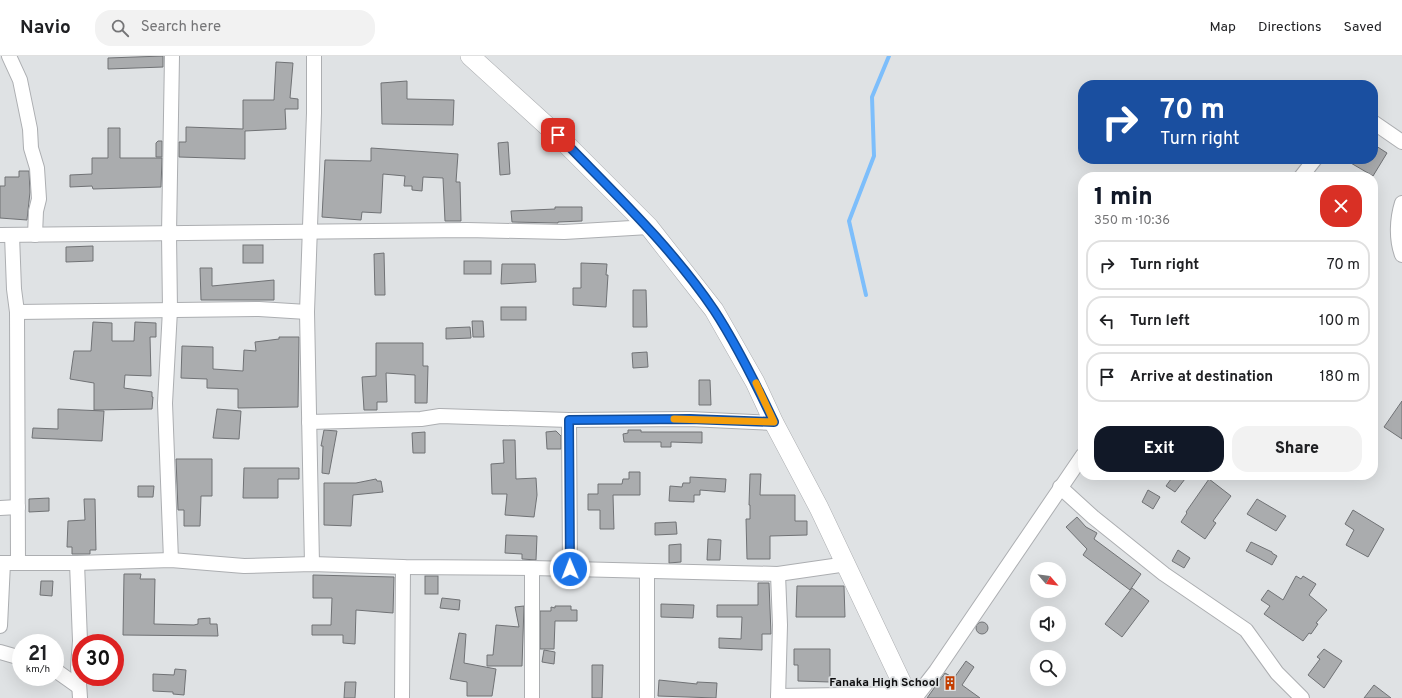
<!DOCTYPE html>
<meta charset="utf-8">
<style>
body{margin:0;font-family:Overpass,sans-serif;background:#f2f2f2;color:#202124;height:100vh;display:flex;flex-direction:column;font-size:15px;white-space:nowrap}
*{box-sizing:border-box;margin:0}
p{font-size:13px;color:#757577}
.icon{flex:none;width:22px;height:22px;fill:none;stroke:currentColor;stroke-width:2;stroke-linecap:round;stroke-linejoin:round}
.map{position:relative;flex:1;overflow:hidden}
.drawer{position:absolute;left:1078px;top:116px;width:300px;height:308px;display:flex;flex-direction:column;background:#fff;border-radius:16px;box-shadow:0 4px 16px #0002}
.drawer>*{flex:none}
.top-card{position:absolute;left:1078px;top:24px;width:300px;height:84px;border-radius:16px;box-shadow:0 4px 16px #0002;background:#1a4fa0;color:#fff;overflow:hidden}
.needle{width:26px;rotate:118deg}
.buttons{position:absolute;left:1030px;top:506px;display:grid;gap:8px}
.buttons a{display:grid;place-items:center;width:36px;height:36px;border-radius:50%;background:#fff;box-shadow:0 4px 16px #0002;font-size:20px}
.speed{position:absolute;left:12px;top:578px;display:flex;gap:8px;font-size:20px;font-weight:700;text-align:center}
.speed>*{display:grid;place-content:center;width:52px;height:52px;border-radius:50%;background:#fff;box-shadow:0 4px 16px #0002;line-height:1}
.speed small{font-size:10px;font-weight:400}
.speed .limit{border:6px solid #d22;background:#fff;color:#111}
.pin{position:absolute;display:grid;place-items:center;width:34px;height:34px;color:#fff;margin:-17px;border-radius:8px;box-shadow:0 2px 6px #0006}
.me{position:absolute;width:44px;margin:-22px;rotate:359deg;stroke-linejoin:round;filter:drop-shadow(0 0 3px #0008)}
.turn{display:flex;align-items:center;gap:14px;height:84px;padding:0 16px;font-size:18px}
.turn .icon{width:52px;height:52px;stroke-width:2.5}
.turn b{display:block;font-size:28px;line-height:34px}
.round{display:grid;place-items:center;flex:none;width:42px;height:42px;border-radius:16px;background:#f2f2f2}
.overview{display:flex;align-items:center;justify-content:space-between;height:68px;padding:0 16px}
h1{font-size:24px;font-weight:800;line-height:30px;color:#111827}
.button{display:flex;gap:8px;margin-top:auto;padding:8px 16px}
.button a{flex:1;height:46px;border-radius:16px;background:#111827;color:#fff;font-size:16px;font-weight:800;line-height:46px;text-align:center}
.button a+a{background:#f2f2f2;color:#202124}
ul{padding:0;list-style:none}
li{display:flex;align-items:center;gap:12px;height:50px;margin:0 8px 6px;padding:0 8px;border:2px solid #e0e0e0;border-radius:16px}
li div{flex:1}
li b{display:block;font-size:15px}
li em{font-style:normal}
header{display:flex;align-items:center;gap:24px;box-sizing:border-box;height:56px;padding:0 20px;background:#fff;border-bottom:1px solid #e0e0e0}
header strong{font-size:19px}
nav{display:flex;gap:22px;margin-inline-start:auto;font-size:14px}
.search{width:280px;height:36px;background:#f2f2f2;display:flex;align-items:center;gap:10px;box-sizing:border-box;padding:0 14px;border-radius:16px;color:#757577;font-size:15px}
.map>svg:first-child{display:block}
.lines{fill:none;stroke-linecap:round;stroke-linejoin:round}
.stream{stroke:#7dbefb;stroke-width:4}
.building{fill:#aaacae;stroke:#707275}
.street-casing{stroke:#acaeb1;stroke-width:16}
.secondary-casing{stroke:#acaeb1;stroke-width:20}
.street{stroke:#fff;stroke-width:14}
.secondary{stroke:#fff;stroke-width:19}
.route-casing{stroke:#114b97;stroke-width:10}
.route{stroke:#1a73e8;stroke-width:7}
.slow{stroke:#f59e0b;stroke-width:7}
.labels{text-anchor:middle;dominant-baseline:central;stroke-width:3.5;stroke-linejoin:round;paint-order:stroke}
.poi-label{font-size:12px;font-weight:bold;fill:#0e0e0f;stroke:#dfe2e4;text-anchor:end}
</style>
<header>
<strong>Navio</strong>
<div class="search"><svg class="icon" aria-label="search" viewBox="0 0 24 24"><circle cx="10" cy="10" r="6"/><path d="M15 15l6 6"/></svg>Search here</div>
<nav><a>Map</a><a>Directions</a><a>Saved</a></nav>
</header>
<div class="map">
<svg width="1402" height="642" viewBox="0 0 1402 642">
<rect width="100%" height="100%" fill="#dfe2e4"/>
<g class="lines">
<polyline class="stream" points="866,239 849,165 874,100 872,41 889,0"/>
</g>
<g class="building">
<polygon points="163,0 163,11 108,13 108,2"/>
<polygon points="276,6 293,7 290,42 298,43 298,53 285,53 286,73 245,75 245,103 179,101 179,86 186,86 186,71 243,73 243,44 274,44"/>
<polygon points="407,25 407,43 454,44 453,69 382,68 381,27"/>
<polygon points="108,72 120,72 120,102 162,102 161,131 93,133 92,130 70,131 70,119 92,118 92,102 108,102"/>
<polygon points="158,85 162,85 162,101 156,101 156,87"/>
<polygon points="508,86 510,118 500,119 498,87"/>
<polygon points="1373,88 1387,97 1373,120 1344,103 1373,103"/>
<polygon points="371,92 458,98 456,126 460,126 461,165 445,165 443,122 423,121 422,135 412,134 412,130 404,130 405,120 383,118 381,157 362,156 361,164 322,161 325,104 371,105"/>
<polygon points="19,115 29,115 30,136 27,164 0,162 0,130 5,130 5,121 19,121"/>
<polygon points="555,151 582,151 582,165 558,166 558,167 512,166 511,155 555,153"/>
<rect x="243" y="189" width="20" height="18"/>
<polygon points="93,190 93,205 66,206 66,191"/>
<polygon points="384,197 385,239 375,239 374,198"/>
<rect x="464" y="205" width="27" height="13"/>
<polygon points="581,207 607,208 606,219 608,219 606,251 573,249 573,232 581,232"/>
<polygon points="502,208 535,208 536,226 501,228"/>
<polygon points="200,212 212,212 212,230 274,224 274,244 201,244"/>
<polygon points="633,234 646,234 647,271 633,271"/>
<rect x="501" y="251" width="25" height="13"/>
<polygon points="472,265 483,265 484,281 473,281"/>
<polygon points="93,266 112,267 112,285 134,285 135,266 156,267 156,281 150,281 151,320 125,319 124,332 152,336 152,341 153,341 152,353 94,354 94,327 70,323 74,295 91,295"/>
<polygon points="470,271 471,282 446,283 446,272"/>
<polygon points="279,281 299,281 298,351 238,352 238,333 207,332 207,323 181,322 182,290 213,291 213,313 243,315 244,294 256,295 255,286 279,283"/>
<polygon points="376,287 423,287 423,310 428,310 427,347 415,347 415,319 386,317 387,346 377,346 377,354 364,354 362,321 376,320"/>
<polygon points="647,296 648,311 633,312 632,297"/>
<polygon points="699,324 710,324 711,349 699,349"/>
<polygon points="1402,345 1402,383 1384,371"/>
<polygon points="58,353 104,355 102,385 32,382 33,372 58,373"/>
<polygon points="217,353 241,355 239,383 213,382"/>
<polygon points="324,374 337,375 329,418 322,417 323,390 321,390"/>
<polygon points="628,374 641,374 641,376 702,376 702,387 671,386 671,391 661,391 661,386 624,386 623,378 628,377"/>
<polygon points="556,375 561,380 561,393 547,393 546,376"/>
<polygon points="425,376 425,397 413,397 412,377"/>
<polygon points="503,384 515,384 516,423 536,422 537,439 534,461 505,459 507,438 492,438 491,408 504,407"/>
<polygon points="176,403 212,403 212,440 201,440 200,470 184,470 184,454 178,454"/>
<polygon points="244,412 299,412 299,423 278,423 278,442 243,442"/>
<polygon points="629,416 640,416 640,439 613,439 614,473 600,473 600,454 588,454 588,438 598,438 598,428 622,428 623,423 629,423"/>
<polygon points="750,418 761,418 760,439 795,439 795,465 807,465 807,479 770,480 770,503 747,503 746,463 750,463 750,449 749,449"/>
<polygon points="1174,419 1188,419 1175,436 1166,430"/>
<polygon points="690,421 726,423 725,436 700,434 700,439 694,439 694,446 669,445 670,430 682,431 683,427 690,427"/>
<polygon points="376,423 377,425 381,425 383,436 353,439 351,470 324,469 324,427 356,427"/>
<polygon points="1209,423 1231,440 1213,465 1216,467 1205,483 1181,466 1187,457 1186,456"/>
<polygon points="138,430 154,430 153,441 138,441"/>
<polygon points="1148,434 1160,441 1153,453 1142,446"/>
<polygon points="49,442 49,455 29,456 29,443"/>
<polygon points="84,443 95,443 96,494 90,494 90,498 72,498 72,491 67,491 68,465 85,464"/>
<polygon points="1257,443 1286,460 1276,475 1247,458"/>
<polygon points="1353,454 1384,473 1368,501 1346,489 1354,474 1345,468"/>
<polygon points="1077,461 1086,471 1097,477 1094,483 1141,518 1130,534 1083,499 1087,493 1066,471"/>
<polygon points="676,466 677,478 655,479 655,467"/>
<polygon points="506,479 537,480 536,504 522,503 522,498 505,497"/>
<polygon points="708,483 721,484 720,504 707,504"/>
<polygon points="1251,486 1272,496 1272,497 1277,500 1272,509 1246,495"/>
<polygon points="681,488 681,506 669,507 669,489"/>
<polygon points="1178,494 1190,502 1184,512 1172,505"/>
<polygon points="124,518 141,518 140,523 155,523 154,568 194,569 198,568 198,563 210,562 210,568 217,568 218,580 123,579"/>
<polygon points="313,519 394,521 393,557 356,554 355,588 343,587 343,579 312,579 312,569 331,569 332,542 313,542"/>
<rect x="425" y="520" width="13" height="18"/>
<polygon points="1296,520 1301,523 1303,520 1316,528 1309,539 1327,554 1316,567 1318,568 1311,578 1309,577 1303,585 1264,558 1270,550 1261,544 1268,534 1283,544"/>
<polygon points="41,525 53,525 52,540 40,539"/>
<polygon points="758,527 769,527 771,578 762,578 762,594 719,592 719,582 741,583 742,561 717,561 717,549 758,549"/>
<polygon points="797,530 844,530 845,561 796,561"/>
<polygon points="1132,532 1149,545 1122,581 1105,568"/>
<polygon points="442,542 460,544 459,554 440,552"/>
<polygon points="661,548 694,549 693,562 661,561"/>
<polygon points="524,550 522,610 487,610 487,599 493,599 496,569 519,571 515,551"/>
<polygon points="555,550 571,550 571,554 577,554 577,565 555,565 554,593 540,593 540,555 551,555 551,551 555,552"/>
<circle cx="982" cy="572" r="6"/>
<polygon points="459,577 466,578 464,607 496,613 492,640 467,640 467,626 450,623"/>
<polygon points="794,593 830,593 830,626 798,625 798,609 794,609"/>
<polygon points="1324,593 1342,605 1324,632 1308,619 1320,603 1317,601"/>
<polygon points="544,594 555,596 554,608 542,606"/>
<polygon points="966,605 974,611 962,629 980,642 927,642 945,617 954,622"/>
<polygon points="592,609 603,609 602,642 592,642"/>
<polygon points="175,613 186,614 184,639 173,638 173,636 153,635 153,618 174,619"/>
<polygon points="659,624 697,628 697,626 717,627 716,642 658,640"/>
<polygon points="345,626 356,626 355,642 344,642"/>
<polygon points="1374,629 1391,642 1364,642"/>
</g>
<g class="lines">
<defs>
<g id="street">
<polyline points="9,0 20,24 30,73 31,92 37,112 39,143 36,155 35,179"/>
<polyline points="1373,66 1402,86"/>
<polyline points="1301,121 1315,103"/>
<path d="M 1402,147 C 1397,163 1396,183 1402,199"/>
<polyline points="0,179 467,174 564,176 649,171"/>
<polyline points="12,179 14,233 17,256 18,506"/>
<polyline points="17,256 259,253 307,256"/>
<polyline points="569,364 570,513"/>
<polyline points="309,366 421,363 440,360 569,364 689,363 774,367"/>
<polyline points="1060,431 1093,461 1164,518 1246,574 1277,617 1302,642"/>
<polyline points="0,452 18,451"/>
<polyline points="171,504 165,347 170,254 169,178 172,0"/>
<polyline points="0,507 77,507 171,504 244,510 312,508 403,511 532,512 778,518 847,508"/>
<polyline points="77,507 80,585 78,611 80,642"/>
<polyline points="312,508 307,256 314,57 314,0"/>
<polyline points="532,512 532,642"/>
<polyline points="778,518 780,569 778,642"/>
<polyline points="0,570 3,507"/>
<polyline points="0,596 21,602"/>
<polyline points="55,614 79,631"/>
<polyline points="778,640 907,638"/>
<polyline points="402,642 403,511"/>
<polyline points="647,642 647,515"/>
<polyline points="915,642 936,615 1083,399"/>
</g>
<polyline id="secondary" points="470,0 557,79 649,171 714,254 755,326 774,367 819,452 909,642"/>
</defs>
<use href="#street" class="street-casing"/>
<use href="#secondary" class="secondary-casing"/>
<use href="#street" class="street"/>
<use href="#secondary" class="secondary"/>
</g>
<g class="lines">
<defs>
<path id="route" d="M 558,79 C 612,135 670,189 714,254 C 737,289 756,328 774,366 L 690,363 L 569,364 L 570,513"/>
</defs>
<use href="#route" class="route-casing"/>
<use href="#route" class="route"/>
<polyline class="slow" points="674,363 774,366 756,327"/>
</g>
<defs>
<symbol id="building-bare" viewBox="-9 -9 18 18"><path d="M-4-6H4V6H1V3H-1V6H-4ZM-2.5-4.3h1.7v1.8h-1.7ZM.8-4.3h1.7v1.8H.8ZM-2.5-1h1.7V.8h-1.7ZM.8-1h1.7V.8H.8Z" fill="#c33d00" stroke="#dfe2e4" stroke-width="2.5" paint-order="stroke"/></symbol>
</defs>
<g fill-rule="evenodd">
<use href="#building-bare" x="940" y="617" width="20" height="20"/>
</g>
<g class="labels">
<g class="poi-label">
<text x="939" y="627">Fanaka High School</text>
</g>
</g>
</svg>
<div class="buttons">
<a><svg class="needle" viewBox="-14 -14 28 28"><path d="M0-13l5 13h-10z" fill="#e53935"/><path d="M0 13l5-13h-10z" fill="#757577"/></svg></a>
<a><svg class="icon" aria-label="sound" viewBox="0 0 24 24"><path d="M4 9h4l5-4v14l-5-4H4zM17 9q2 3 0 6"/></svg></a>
<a><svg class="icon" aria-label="search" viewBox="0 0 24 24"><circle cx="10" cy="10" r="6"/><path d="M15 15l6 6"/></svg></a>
</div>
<div class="speed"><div>21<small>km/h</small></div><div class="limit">30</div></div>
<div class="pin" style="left:558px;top:79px;background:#d93025"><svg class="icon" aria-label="arrive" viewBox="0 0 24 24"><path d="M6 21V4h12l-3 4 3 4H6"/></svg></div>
<svg class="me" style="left:570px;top:513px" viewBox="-20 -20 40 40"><circle r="17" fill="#1a73e8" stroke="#fff" stroke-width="3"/><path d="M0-11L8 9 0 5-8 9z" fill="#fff"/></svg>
<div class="top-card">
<div class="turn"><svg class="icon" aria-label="right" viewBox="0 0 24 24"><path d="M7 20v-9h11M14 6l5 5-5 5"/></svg><div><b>70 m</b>Turn right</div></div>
</div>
<section class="drawer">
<div class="overview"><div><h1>1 min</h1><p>350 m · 10:36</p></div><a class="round" style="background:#d93025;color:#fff"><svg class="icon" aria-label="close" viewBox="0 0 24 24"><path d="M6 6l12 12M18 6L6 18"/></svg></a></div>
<ul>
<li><svg class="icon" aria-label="right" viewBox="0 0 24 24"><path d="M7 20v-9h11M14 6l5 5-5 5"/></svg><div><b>Turn right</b></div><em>70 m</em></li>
<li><svg class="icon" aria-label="left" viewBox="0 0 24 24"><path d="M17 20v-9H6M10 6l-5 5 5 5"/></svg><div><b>Turn left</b></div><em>100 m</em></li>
<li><svg class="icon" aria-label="arrive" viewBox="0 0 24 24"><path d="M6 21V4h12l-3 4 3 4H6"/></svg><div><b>Arrive at destination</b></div><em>180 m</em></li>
</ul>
<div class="button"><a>Exit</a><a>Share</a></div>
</section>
</div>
